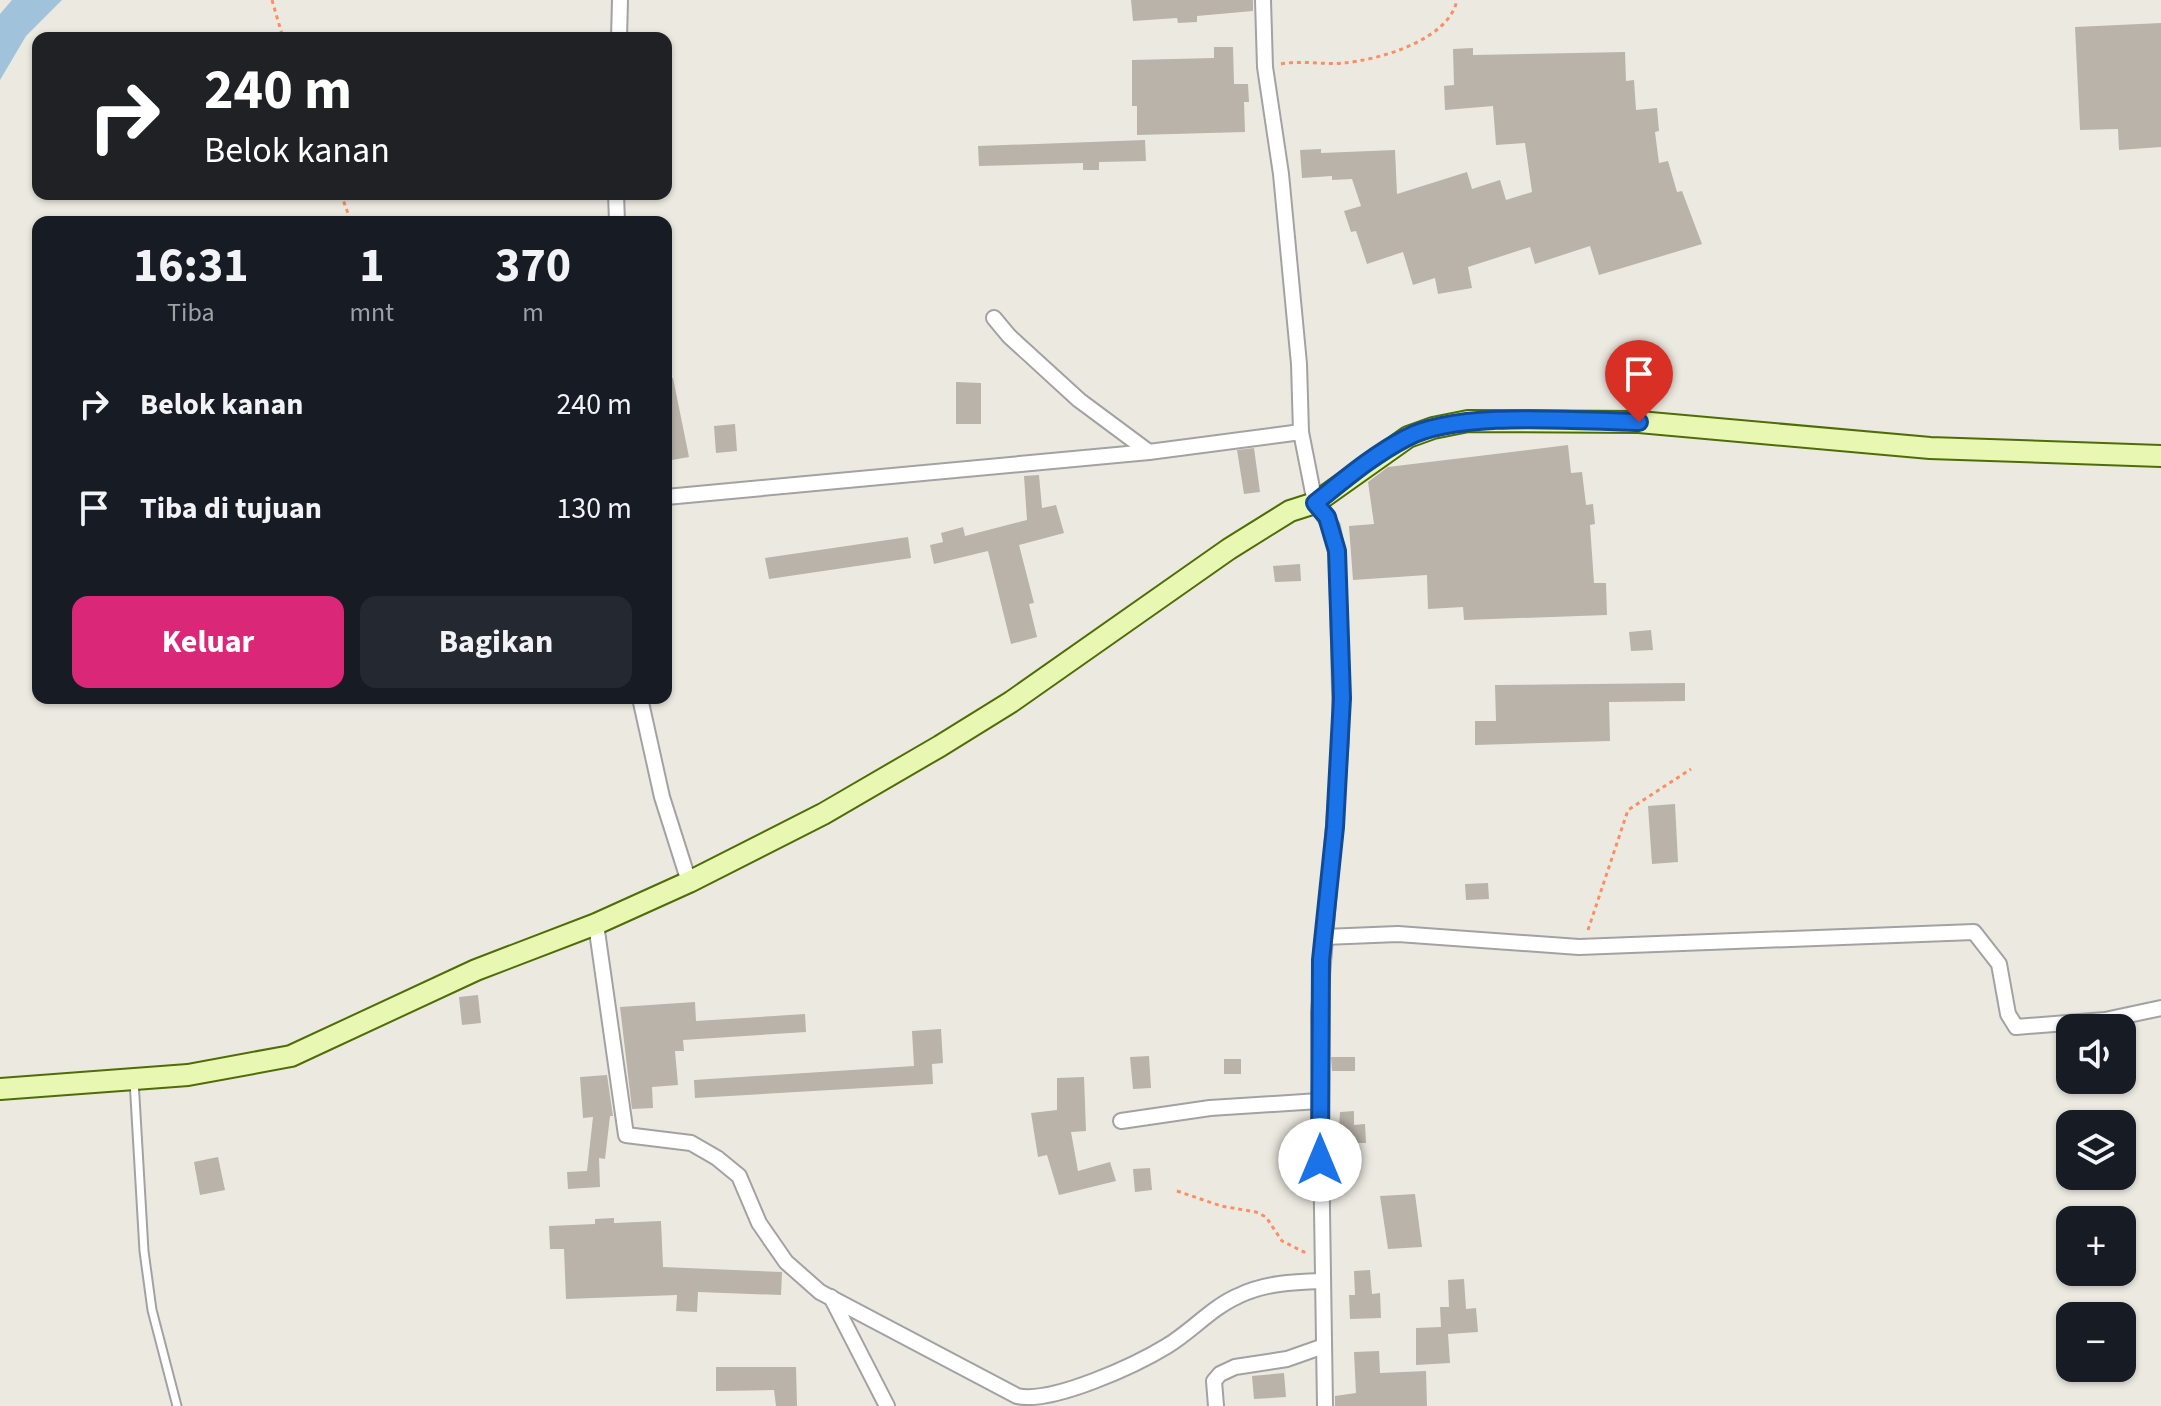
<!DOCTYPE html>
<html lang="id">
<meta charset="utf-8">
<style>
body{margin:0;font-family:"Source Sans 3",sans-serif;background:#242831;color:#f1f3f6;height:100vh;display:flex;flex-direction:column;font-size:30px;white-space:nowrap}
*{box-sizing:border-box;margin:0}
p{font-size:26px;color:#9ea1a6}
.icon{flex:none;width:44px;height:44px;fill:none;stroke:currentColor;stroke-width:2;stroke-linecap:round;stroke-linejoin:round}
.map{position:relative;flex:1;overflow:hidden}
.panel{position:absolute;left:32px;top:216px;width:640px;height:488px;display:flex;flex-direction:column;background:#171b24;border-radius:16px;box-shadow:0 2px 6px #0004}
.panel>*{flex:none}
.hud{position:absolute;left:32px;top:32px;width:640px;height:168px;border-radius:16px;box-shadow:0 2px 6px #0004;background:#202124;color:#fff;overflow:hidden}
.controls{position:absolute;left:2056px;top:1014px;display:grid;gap:16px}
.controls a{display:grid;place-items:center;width:80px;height:80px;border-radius:16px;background:#171b24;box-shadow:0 2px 6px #0004;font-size:40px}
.pin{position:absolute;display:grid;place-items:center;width:68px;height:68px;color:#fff;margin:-82px -34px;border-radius:50% 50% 50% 0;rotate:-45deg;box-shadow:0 0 8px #0007}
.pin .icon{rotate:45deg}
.me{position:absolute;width:88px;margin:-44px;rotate:0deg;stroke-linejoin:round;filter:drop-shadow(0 0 6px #0008)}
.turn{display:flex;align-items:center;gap:28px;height:168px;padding:0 40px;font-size:36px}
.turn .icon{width:104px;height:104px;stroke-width:2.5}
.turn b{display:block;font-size:56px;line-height:68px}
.eta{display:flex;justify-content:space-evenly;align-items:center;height:136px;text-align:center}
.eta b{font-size:48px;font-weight:700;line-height:56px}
.button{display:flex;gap:16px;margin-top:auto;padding:16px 40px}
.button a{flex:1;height:92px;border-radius:16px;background:#db2777;color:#fff;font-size:32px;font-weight:700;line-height:92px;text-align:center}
.button a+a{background:#242831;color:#f1f3f6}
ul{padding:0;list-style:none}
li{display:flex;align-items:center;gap:24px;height:104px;padding:0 40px}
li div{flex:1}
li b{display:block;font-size:30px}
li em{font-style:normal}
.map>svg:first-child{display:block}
.water{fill:#a0c2da}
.building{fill:#b9b3a9}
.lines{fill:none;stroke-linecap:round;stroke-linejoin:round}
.lane-casing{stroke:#a2a2a2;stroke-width:11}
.street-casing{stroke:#a2a2a2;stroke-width:18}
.secondary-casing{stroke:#4f6d06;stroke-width:24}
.path{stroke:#f88f65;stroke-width:3;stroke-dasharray:4 4;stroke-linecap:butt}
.lane{stroke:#fff;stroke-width:7}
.street{stroke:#fff;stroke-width:14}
.secondary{stroke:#e8f8b2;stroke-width:20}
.route-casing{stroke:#114b97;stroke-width:20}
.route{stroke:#1a73e8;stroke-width:14}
</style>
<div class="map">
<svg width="2161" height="1406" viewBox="0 0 2161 1406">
<rect width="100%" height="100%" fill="#eceae0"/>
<polygon class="water" points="12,0 62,0 26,36 0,80 0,14"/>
<g class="building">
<polygon points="1131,0 1253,0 1253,11 1197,16 1197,22 1178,23 1177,18 1133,21"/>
<polygon points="2161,23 2161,147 2119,150 2118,129 2080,130 2075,27"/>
<polygon points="1214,47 1233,47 1234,84 1248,84 1249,102 1244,102 1245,132 1137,135 1137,106 1132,106 1132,60 1214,58"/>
<polygon points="1473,48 1473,55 1625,52 1626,81 1634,80 1636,110 1657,108 1659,131 1655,132 1659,163 1668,161 1677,192 1682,191 1702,244 1599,275 1590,246 1535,264 1530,247 1468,267 1472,288 1438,294 1435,278 1413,285 1403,252 1367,264 1356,231 1351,232 1344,211 1361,206 1352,179 1332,180 1332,176 1302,178 1300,150 1321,149 1321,153 1395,150 1397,194 1467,172 1472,189 1500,180 1506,200 1532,192 1525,143 1496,145 1493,106 1445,110 1444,86 1454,85 1453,49"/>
<polygon points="1145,140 1146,161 1099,162 1099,170 1083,170 1083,163 979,166 978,146"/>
<polygon points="666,378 673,378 689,457 666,461"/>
<polygon points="956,382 981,383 981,424 956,424"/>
<polygon points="735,424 737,451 716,453 714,426"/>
<polygon points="1568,445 1571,473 1582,472 1586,505 1593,504 1595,524 1590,525 1594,583 1606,583 1607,615 1464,620 1463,607 1428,609 1427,575 1353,580 1349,526 1374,524 1368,482 1388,467"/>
<polygon points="1254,448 1260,492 1244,494 1237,450"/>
<polygon points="1039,475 1042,508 1056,505 1064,533 1019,545 1034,603 1029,604 1037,637 1011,644 988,551 934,564 930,545 943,542 941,533 963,527 965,536 1027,520 1024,476"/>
<polygon points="908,537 911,558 769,579 765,558"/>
<polygon points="1300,564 1301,581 1275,582 1273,566"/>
<polygon points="1651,630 1653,650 1631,651 1629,632"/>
<polygon points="1685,683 1685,701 1609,702 1610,741 1475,745 1475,721 1496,721 1495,685"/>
<polygon points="1675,804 1678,862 1652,864 1648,806"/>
<polygon points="1488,883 1489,899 1466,900 1465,884"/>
<polygon points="478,995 481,1023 462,1025 459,997"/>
<polygon points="695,1002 696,1021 805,1014 806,1032 683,1040 684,1051 675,1051 678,1085 652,1087 653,1108 632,1109 620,1007"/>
<polygon points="941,1029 943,1063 932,1064 933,1084 695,1098 694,1080 914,1066 912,1031"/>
<polygon points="1149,1056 1151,1088 1133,1089 1130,1057"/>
<polygon points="1331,1057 1355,1057 1355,1071 1332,1071"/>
<rect x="1224" y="1059" width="17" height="15"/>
<polygon points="607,1075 613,1116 610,1116 605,1159 599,1158 600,1187 568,1189 567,1172 587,1171 593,1117 583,1118 580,1077"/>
<polygon points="1084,1077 1086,1131 1071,1132 1078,1171 1110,1162 1116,1181 1059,1195 1047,1155 1038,1157 1031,1113 1057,1110 1057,1078"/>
<polygon points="1354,1111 1354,1125 1365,1124 1366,1143 1355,1143 1355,1159 1342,1160 1341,1144 1338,1144 1340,1112"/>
<polygon points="218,1157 225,1190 200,1195 194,1162"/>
<polygon points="1150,1168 1152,1190 1135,1192 1133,1169"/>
<polygon points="1415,1194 1422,1247 1388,1249 1380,1196"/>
<polygon points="614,1218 614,1223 661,1221 663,1267 782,1272 781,1295 698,1292 697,1312 676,1311 677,1295 566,1299 564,1249 550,1249 549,1226 595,1224 595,1219"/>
<polygon points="1370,1270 1372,1294 1380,1293 1381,1318 1350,1319 1349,1295 1355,1295 1354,1271"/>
<polygon points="1464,1279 1466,1309 1476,1308 1478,1332 1448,1334 1450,1363 1416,1365 1416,1328 1441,1327 1440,1307 1449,1307 1448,1280"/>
<polygon points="1379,1351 1380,1373 1426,1371 1427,1406 1335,1406 1335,1396 1356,1393 1354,1352"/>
<polygon points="716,1367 796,1367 797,1406 776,1406 774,1390 716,1391"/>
<polygon points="1284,1373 1286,1397 1254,1399 1252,1376"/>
</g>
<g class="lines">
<defs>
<polyline id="lane" points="134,1080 144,1251 152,1310 177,1406"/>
<g id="street">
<polyline points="1263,0 1265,67 1281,174 1299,364 1301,432 1315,503 1332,527 1337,551 1341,739 1319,1013 1325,1406"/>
<polyline points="619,38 620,0"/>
<polyline points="616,194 617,222"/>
<polyline points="994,318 1009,336 1079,400 1149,452"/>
<polyline points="666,497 1149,452 1301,432"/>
<polyline points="640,698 662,797 689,882"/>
<path d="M 596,924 L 626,1135 L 691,1143 L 717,1158 L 739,1176 L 759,1223 L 786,1262 L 820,1292 L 1017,1396 C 1052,1404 1136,1365 1167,1346 C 1192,1331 1211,1308 1238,1296 C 1265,1283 1293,1282 1322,1281"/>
<polyline points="1324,937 1398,934 1579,947 1974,932 1999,964 2008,1014 2016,1027 2105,1020 2161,1008"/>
<polyline points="1121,1121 1210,1108 1319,1101"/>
<polyline points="831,1297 887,1406"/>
<polyline points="1216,1406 1214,1381 1220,1374 1235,1367 1287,1359 1324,1346"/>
</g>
<polyline id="secondary" points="0,1089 188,1075 291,1056 476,970 596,924 689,882 823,814 940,746 1011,702 1229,549 1290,511 1315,503 1408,437 1433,428 1468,421 1639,422 1930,448 2161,456"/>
</defs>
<use href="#lane" class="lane-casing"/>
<use href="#street" class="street-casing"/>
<use href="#secondary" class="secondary-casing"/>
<g class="path">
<polyline points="272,0 283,38"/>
<path d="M 1281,64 C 1302,60 1322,65 1343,63 C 1379,60 1449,40 1457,0"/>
<polyline points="341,194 351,222"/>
<polyline points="1588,930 1628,810 1691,769"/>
<polyline points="1177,1191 1221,1206 1256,1212 1266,1217 1282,1241 1306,1253"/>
</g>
<use href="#lane" class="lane"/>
<use href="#street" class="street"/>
<use href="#secondary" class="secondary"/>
</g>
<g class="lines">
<defs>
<path id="route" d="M 1320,1160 L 1321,960 L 1335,827 L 1342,698 L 1337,551 L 1327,517 L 1315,503 C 1344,480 1373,455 1406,438 C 1458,410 1578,421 1639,422"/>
</defs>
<use href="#route" class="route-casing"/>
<use href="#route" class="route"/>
</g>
</svg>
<div class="controls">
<a><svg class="icon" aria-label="sound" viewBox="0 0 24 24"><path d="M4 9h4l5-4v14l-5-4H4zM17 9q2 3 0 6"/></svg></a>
<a><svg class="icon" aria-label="layers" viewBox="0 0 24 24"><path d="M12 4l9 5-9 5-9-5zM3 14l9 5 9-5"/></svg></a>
<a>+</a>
<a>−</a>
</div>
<div class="pin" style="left:1639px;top:422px;background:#d93025"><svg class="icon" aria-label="arrive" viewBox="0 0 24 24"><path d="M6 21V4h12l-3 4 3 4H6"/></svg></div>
<svg class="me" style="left:1320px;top:1160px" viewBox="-20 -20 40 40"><circle r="19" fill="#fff"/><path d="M0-13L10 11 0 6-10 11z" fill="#1a73e8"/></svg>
<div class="hud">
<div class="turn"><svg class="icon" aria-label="right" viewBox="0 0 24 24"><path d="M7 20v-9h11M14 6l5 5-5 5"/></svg><div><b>240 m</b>Belok kanan</div></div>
</div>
<section class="panel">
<div class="eta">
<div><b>16:31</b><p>Tiba</p></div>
<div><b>1</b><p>mnt</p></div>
<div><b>370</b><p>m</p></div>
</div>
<ul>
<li><svg class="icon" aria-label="right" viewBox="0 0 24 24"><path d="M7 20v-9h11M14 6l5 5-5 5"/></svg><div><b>Belok kanan</b></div><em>240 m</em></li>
<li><svg class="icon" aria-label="arrive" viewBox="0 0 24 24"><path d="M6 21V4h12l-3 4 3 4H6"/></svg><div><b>Tiba di tujuan</b></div><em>130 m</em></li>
</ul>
<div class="button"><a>Keluar</a><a>Bagikan</a></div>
</section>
</div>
